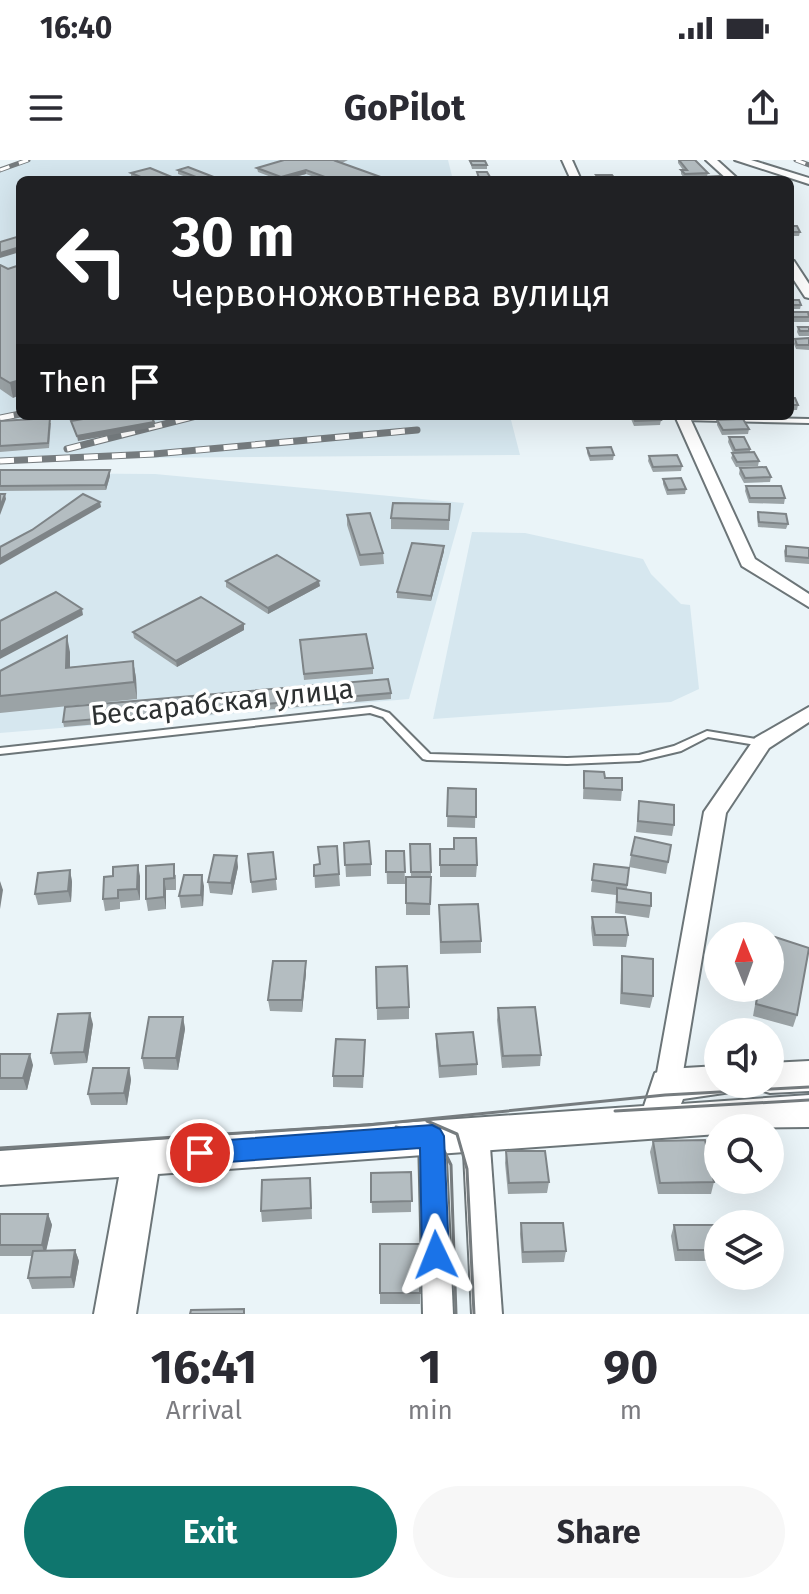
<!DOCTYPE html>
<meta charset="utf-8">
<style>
body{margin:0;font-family:"Fira Sans",sans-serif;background:#f7f7f7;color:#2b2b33;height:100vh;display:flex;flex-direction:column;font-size:30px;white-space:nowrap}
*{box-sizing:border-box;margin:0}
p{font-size:26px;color:#7c7c81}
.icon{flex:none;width:44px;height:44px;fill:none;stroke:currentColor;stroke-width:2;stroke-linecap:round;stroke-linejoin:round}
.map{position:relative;height:1154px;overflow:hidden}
.details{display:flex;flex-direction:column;background:#fff;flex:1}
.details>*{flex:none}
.hud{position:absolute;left:16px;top:16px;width:778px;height:244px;border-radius:12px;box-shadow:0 8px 32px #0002;background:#202124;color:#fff;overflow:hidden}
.needle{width:52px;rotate:359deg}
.controls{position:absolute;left:704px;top:762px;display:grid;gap:16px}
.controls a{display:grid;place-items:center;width:80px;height:80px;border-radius:50%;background:#fff;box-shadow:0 8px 32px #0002;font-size:40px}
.pin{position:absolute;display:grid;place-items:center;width:68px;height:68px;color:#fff;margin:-34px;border:4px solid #fff;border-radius:50%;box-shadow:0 2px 8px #0007}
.me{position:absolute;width:88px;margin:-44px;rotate:358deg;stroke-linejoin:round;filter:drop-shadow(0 0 6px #0008)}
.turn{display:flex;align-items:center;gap:28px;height:168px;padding:0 24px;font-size:36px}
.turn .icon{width:104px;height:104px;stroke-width:2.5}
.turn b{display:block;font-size:56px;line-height:68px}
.then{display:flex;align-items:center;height:76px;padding:0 24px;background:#0003;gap:16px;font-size:30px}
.eta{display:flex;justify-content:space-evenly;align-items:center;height:136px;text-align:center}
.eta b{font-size:48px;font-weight:700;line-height:56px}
.cta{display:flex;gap:16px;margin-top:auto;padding:16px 24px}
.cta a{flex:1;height:92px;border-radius:48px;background:#0f766e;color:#fff;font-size:32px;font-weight:700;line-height:92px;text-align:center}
.cta a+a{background:#f7f7f7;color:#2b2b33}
.status{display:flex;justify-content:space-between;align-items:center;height:56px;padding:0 40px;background:#fff;direction:ltr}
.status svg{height:22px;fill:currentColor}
header{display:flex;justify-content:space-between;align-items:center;height:104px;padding:0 24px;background:#fff;font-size:36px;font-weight:700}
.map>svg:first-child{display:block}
.built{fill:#d6e7ef}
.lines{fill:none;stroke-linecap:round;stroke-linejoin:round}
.lane-casing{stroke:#6c7578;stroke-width:4}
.street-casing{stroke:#6c7578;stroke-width:4}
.secondary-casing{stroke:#6c7578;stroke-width:4}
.lane{fill:#fff;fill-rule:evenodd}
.street{fill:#fff;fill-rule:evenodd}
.secondary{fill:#fff;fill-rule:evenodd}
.tram{stroke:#767c7f;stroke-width:3}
.rail-far1-casing{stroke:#767c7f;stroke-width:5}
.rail-casing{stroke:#767c7f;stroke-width:7}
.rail-far1{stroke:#fff;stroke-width:3;stroke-dasharray:10;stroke-linecap:butt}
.rail{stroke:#fff;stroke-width:5;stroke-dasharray:14;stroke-linecap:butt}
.wall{fill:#9ba3a6}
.shaded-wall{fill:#7e8487}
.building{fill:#b4bdc1;stroke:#7e8487;stroke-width:2}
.route{fill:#1a73e8;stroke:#114b97;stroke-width:2}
.labels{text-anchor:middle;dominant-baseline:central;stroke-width:7;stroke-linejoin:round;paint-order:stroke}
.street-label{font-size:28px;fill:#2d3132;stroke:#fff}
</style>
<div class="status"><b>16:40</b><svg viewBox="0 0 49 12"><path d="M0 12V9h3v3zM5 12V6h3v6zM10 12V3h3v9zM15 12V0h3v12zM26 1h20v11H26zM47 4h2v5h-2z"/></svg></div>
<header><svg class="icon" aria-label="menu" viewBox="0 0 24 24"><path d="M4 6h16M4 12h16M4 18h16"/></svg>GoPilot<svg class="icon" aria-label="share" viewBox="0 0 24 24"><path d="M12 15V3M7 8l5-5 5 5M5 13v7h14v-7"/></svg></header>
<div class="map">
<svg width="809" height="1154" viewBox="0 0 809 1154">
<rect width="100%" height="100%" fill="#eaf4f8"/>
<g class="built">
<polygon points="30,0 448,0 453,20 20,20 20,256 510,256 520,295 0,299 0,12"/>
<polygon points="0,313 155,314 464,343 409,539 0,573"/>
<polygon points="472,372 525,373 643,399 651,414 681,444 690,445 699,529 671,542 433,559"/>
</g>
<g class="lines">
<defs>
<g id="lane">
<polygon points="680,256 809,259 809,263 683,260 680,260"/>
<polygon points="371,547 389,553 430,594 567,598 639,595 674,586 707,571 762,580 767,583 762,586 708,577 681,591 639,601 567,604 427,600 423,599 383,557 370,553 0,594 0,588"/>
</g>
<g id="street">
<polygon points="562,0 572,0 581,20 571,20"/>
<polygon points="706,0 717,0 739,20 728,20"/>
<polygon points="735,0 751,0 809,18 809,24"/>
<polygon points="790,100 794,101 809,124 809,138 805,137 790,114"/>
<polygon points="675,256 689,256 755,399 809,434 809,447 742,406"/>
<polygon points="809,547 809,562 769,588 726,653 681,924 677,932 668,935 659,932 655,924 704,652 755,578"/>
<polygon points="476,961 485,965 489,973 502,1154 472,1154 463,973 467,965"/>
<polygon points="432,964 441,968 445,976 453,1154 423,1154 419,976 423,968"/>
</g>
<g id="secondary">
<polygon points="809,901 809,931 770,933 757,929 755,924 770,924 770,903"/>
<polygon points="718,906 718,924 735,924 731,932 683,939 681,944 809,935 809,967 718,968 718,974 158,1014 136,1154 94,1154 119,1017 0,1025 0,991 644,946 655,913 668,909"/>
</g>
</defs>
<use href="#lane" class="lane-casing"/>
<use href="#street" class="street-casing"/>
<use href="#secondary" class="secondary-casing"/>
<use href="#lane" class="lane"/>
<use href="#street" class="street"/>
<use href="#secondary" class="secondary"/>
<g class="tram">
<polyline points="615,951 809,940"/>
<polyline points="427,961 457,974 467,1009 474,1154"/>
<polyline points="396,967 437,976 451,1005 456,1154"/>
<polyline points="0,988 368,965 665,935 809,927"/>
</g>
<defs>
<g id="rail-far1">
<polyline points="796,0 809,5"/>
<polyline points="0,10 28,0"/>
</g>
<g id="rail">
<polyline points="0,258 20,254"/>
<polyline points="67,289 196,256"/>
<polyline points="0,301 154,294 417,270"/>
</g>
</defs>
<use href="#rail-far1" class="rail-far1-casing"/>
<use href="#rail" class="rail-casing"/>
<use href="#rail-far1" class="rail-far1"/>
<use href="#rail" class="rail"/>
</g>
<g class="wall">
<polygon points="284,0 348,0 342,3 389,20 322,20 306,14 285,20 279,20 258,12 257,8"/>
<polygon points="678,0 708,13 707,16 723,20 702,20 703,17 684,18 681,14 681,10 683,10 678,3"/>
<polygon points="470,1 487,5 487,9 472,9"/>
<polygon points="178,10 211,16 212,20 194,20 178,14"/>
<polygon points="477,12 490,17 490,20 478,20"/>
<polygon points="131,13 179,20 139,20 131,17"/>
<polygon points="790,66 800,72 799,76 790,76"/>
<polygon points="0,105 8,109 13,238 0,229"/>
<polygon points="790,140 801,145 800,149 790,149"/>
<polygon points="790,152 809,155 809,162 791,162"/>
<polygon points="798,167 809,167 809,176 799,176 797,172"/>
<polygon points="809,178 809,190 796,189 794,184 795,179"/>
<polygon points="790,238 798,245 797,250 790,250"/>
<polygon points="631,256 659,256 661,260 660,265 634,266 631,259"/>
<polygon points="717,260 749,269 748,274 722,275 717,265"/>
<polygon points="0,261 51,263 49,288 0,292"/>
<polygon points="729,277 750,289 750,292 759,301 758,306 736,307 731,298 733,293 728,282"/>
<polygon points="587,288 614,295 613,300 590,301 587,293"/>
<polygon points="649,296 682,306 681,311 653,312 648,301"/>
<polygon points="740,308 771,317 770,322 744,323 739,314"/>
<polygon points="0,310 110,310 110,316 106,330 0,331"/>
<polygon points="663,319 686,329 685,334 667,335 663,324"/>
<polygon points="746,326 785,338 784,344 749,343 745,331"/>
<polygon points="450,344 449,370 391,369 391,358"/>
<polygon points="758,352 788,364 786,369 758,367 757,357"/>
<polygon points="347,355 383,393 384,404 360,406 347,365"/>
<polygon points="786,386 809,388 809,404 785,402 784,391"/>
<polygon points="444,391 431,441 397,438 397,432"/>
<polygon points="226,421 320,426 268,454 226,427"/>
<polygon points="244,470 177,507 134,478 133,472"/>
<polygon points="300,480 373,508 373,514 304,520"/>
<polygon points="70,492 70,507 133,501 136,518 137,539 0,553 0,511"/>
<polygon points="391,533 391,539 64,567 63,562"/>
<polygon points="584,611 605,618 622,630 621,641 583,639"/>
<polygon points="448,628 476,629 475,668 447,667"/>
<polygon points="639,641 674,665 672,676 636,672"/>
<polygon points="344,683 371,704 371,716 346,717"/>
<polygon points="410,684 431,712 430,755 406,755 406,717 411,717"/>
<polygon points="671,685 666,714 629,707 631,695"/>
<polygon points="337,686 340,726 315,728 314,705 320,704"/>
<polygon points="440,689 477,705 476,717 440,717"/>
<polygon points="386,691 404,691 405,724 387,724"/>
<polygon points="273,692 277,730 252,733 248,694"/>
<polygon points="594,704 627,725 627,729 651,746 649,758 615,753 616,735 591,732"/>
<polygon points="146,706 176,715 176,730 166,730 166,749 148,751 146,739"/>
<polygon points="238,707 232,735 210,733 208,722"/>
<polygon points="70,710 72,722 71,742 38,745 35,734"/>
<polygon points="113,716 140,716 140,740 120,742 120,749 105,751 103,739"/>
<polygon points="204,726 203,746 181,748 179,736"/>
<polygon points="439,745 481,781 481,793 440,794"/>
<polygon points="592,757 628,775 626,787 593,786 591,768"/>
<polygon points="622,796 653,836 650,848 620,844 621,808"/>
<polygon points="306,801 306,813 302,852 270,851 268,840"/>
<polygon points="376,807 409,847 409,859 377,860"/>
<polygon points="758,828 770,828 797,855 793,867 753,856"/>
<polygon points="498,848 541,895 540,906 502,908 497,860"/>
<polygon points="183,857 185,869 178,910 144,909 142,898"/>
<polygon points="93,864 87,903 54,905 51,893"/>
<polygon points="436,874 477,904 477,915 439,918 436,886"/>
<polygon points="365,891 363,928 333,927 333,916"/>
<polygon points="0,894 33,905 27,930 0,930"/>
<polygon points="129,908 131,920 127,945 91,945 88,934"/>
<polygon points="653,981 714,1022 711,1034 658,1034 650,992"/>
<polygon points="506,991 549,1022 547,1033 508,1034 505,1003"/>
<polygon points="411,1012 411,1052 372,1053 371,1013"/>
<polygon points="311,1029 312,1059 262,1062 261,1051"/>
<polygon points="0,1054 48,1054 52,1065 46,1090 75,1090 79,1101 74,1128 32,1129 28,1118 32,1096 0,1096"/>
<polygon points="521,1063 566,1091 564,1102 522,1103 520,1074"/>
<polygon points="674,1065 718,1065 718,1101 675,1101 671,1076"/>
<rect x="380" y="1084" width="40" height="60"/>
</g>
<g class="shaded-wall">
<polygon points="306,10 306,14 281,20 281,17"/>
<polygon points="211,16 212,20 201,20 201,19"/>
<polygon points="20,87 20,92 0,98 0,93"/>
<polygon points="20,220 20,235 13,238 10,223"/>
<polygon points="154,262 155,267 78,281 77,276"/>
<polygon points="110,310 110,316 106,330 105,325"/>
<polygon points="5,334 6,339 0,355 0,347"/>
<polygon points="100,342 101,347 0,405 0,399"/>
<polygon points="444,386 444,391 431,441 431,436"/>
<polygon points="319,421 320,426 268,454 268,448"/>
<polygon points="82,449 83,455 0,499 0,492"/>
<polygon points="244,464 244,470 177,507 176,501"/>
<polygon points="67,476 70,492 70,524 66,508"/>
<polygon points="133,501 136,518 137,539 134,522"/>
<polygon points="237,696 238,707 232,735 231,723"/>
<polygon points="138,705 140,716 140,740 137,729"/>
<polygon points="70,710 72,722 71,742 68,731"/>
<polygon points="202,715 204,726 203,746 201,735"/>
<polygon points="164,719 166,730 166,749 164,737"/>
<polygon points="0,721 3,730 0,749"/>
<polygon points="306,801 306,813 302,852 302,840"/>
<polygon points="90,853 93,864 87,903 84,892"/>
<polygon points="183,857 185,869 178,910 176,898"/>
<polygon points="30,894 33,905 27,930 23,918"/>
<polygon points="129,908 131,920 127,945 124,933"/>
<polygon points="48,1054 52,1065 45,1096 42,1085"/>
<polygon points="75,1090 79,1101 74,1128 71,1117"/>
</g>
<g class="building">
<polygon points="284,0 338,0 336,1 389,20 333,20 306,10 281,17 257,8"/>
<polygon points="679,0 695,0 708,13 685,14 681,10 687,10"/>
<polygon points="470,1 485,1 487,5 472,5"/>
<polygon points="188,7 211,16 201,19 178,10"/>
<polygon points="150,8 179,20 148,20 131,13"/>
<polygon points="477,12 487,12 490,17 479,18"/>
<polygon points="596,15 612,15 615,19 599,19"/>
<polygon points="720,16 723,20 705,20 703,17"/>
<polygon points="790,66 797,66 800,72 790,72"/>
<polygon points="20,76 20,87 0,93 0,82"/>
<polygon points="0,105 8,109 20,105 20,220 10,223 0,217"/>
<polygon points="790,140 799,140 801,145 790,145"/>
<polygon points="790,152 808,152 809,157 792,157"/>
<polygon points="798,167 809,167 809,171 800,171"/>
<polygon points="809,178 809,185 797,185 795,179"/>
<polygon points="790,238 795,238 798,245 790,245"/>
<polygon points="101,256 151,256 154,262 77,276 71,261"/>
<polygon points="633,256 659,256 661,260 635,261"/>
<polygon points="50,258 48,283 0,286 0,261"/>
<polygon points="743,259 749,269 723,270 717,260"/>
<polygon points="729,277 744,277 750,289 735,290"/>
<polygon points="611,287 614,295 590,296 587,288"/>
<polygon points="754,292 759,301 737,302 732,293"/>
<polygon points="677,295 682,306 653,307 649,296"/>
<polygon points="766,307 771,317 745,318 740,308"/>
<polygon points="0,310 110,310 105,325 0,326"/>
<polygon points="681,318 686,329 668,330 663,319"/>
<polygon points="746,326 781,326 785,338 750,338"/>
<polygon points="0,334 5,334 0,347"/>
<polygon points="83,334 100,342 0,399 0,387 32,370"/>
<polygon points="393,343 450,344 449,360 391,358"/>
<polygon points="758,352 786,354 788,364 759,362"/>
<polygon points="370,353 383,393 360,395 347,355"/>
<polygon points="412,383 444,386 431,436 397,432"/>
<polygon points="786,386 809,388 809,398 786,396"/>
<polygon points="277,395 319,421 268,448 226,421"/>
<polygon points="56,432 82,449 0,492 0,461"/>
<polygon points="201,437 244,464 176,501 133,472"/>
<polygon points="366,474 373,508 304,514 300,480"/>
<polygon points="67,476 66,508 133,501 134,522 0,536 0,511"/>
<polygon points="388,519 391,533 63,562 65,547"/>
<polygon points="584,611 604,612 605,618 622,618 622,630 584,628"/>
<polygon points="448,628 476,629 476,657 447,656"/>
<polygon points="639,641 674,645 674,665 638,661"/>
<polygon points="635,677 671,685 668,702 631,695"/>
<polygon points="454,678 476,678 477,705 440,705 440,689 454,689"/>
<polygon points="369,681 371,704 345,705 344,683"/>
<polygon points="410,684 430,684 431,712 411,712"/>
<polygon points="337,686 339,714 314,716 314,705 320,704 318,687"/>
<polygon points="386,691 404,691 405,712 386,712"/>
<polygon points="273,692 276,719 251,722 248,694"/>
<polygon points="214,695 237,696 231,723 208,722"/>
<polygon points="174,704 174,718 164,719 164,737 146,739 146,706"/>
<polygon points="594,704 629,708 627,725 592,720"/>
<polygon points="138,705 137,729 118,730 118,738 103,739 104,717 113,716 113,707"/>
<polygon points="70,710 68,731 35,734 38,713"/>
<polygon points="184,715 202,715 201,735 179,736"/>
<polygon points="406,717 431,717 430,744 406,743"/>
<polygon points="617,728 651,733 651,746 617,742"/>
<polygon points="478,744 481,781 441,782 439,745"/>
<polygon points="592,757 625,757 628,775 595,775"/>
<polygon points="775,777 809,788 797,855 756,844 759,828 770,828 770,786"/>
<polygon points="622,796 653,799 653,836 622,833"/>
<polygon points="273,801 306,801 302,840 268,840"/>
<polygon points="407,806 409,847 377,848 376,807"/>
<polygon points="535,847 541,895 503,896 498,848"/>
<polygon points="90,853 84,892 51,893 58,854"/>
<polygon points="149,857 183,857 176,898 142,898"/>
<polygon points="473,872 477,904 440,906 436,874"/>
<polygon points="336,879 365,880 363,916 333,916"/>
<polygon points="0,894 30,894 23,918 0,918"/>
<polygon points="93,908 129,908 124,933 88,934"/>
<polygon points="705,980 714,1022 660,1023 653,981"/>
<polygon points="506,991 545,991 549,1022 509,1023"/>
<polygon points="411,1012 412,1041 371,1042 371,1013"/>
<polygon points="310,1018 311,1048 261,1051 262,1020"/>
<polygon points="0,1054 48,1054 42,1085 0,1085"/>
<polygon points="521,1063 563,1063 566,1091 523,1092"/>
<polygon points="674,1065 718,1065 718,1090 678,1090"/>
<rect x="380" y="1084" width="40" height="49"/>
<polygon points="75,1090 71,1117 28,1118 33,1091"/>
<polygon points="244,1149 244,1154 190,1154 191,1150"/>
</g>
<polygon class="route" points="432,965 440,969 444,976 449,1095 445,1104 436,1107 426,1104 422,1095 420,988 200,1004 191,1001 187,993 191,985 200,982"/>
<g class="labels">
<g class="street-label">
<text transform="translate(222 542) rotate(-6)">Бессарабская улица</text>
</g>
</g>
</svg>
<div class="controls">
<a><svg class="needle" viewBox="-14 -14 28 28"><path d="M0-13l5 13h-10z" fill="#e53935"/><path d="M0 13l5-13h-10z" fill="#7c7c81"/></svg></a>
<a><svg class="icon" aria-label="sound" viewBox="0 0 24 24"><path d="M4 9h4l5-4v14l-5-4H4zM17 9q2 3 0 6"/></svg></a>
<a><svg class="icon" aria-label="search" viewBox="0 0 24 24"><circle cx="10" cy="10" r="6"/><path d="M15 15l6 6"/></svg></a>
<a><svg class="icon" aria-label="layers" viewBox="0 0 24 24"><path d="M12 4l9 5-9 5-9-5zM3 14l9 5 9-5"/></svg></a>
</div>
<div class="pin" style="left:200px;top:993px;background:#d93025"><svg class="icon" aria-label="arrive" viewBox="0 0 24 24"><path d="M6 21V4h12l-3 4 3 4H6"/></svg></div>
<svg class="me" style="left:436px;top:1095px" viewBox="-20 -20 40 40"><path d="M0-17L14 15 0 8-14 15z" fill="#1a73e8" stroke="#fff" stroke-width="4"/></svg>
<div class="hud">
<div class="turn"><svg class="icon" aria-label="left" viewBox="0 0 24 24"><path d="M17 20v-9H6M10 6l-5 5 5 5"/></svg><div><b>30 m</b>Червоножовтнева вулиця</div></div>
<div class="then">Then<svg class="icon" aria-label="arrive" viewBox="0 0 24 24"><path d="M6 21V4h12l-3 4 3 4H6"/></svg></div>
</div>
</div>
<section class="details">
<div class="eta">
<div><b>16:41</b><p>Arrival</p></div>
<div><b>1</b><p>min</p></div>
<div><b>90</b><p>m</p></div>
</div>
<div class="cta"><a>Exit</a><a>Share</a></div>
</section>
